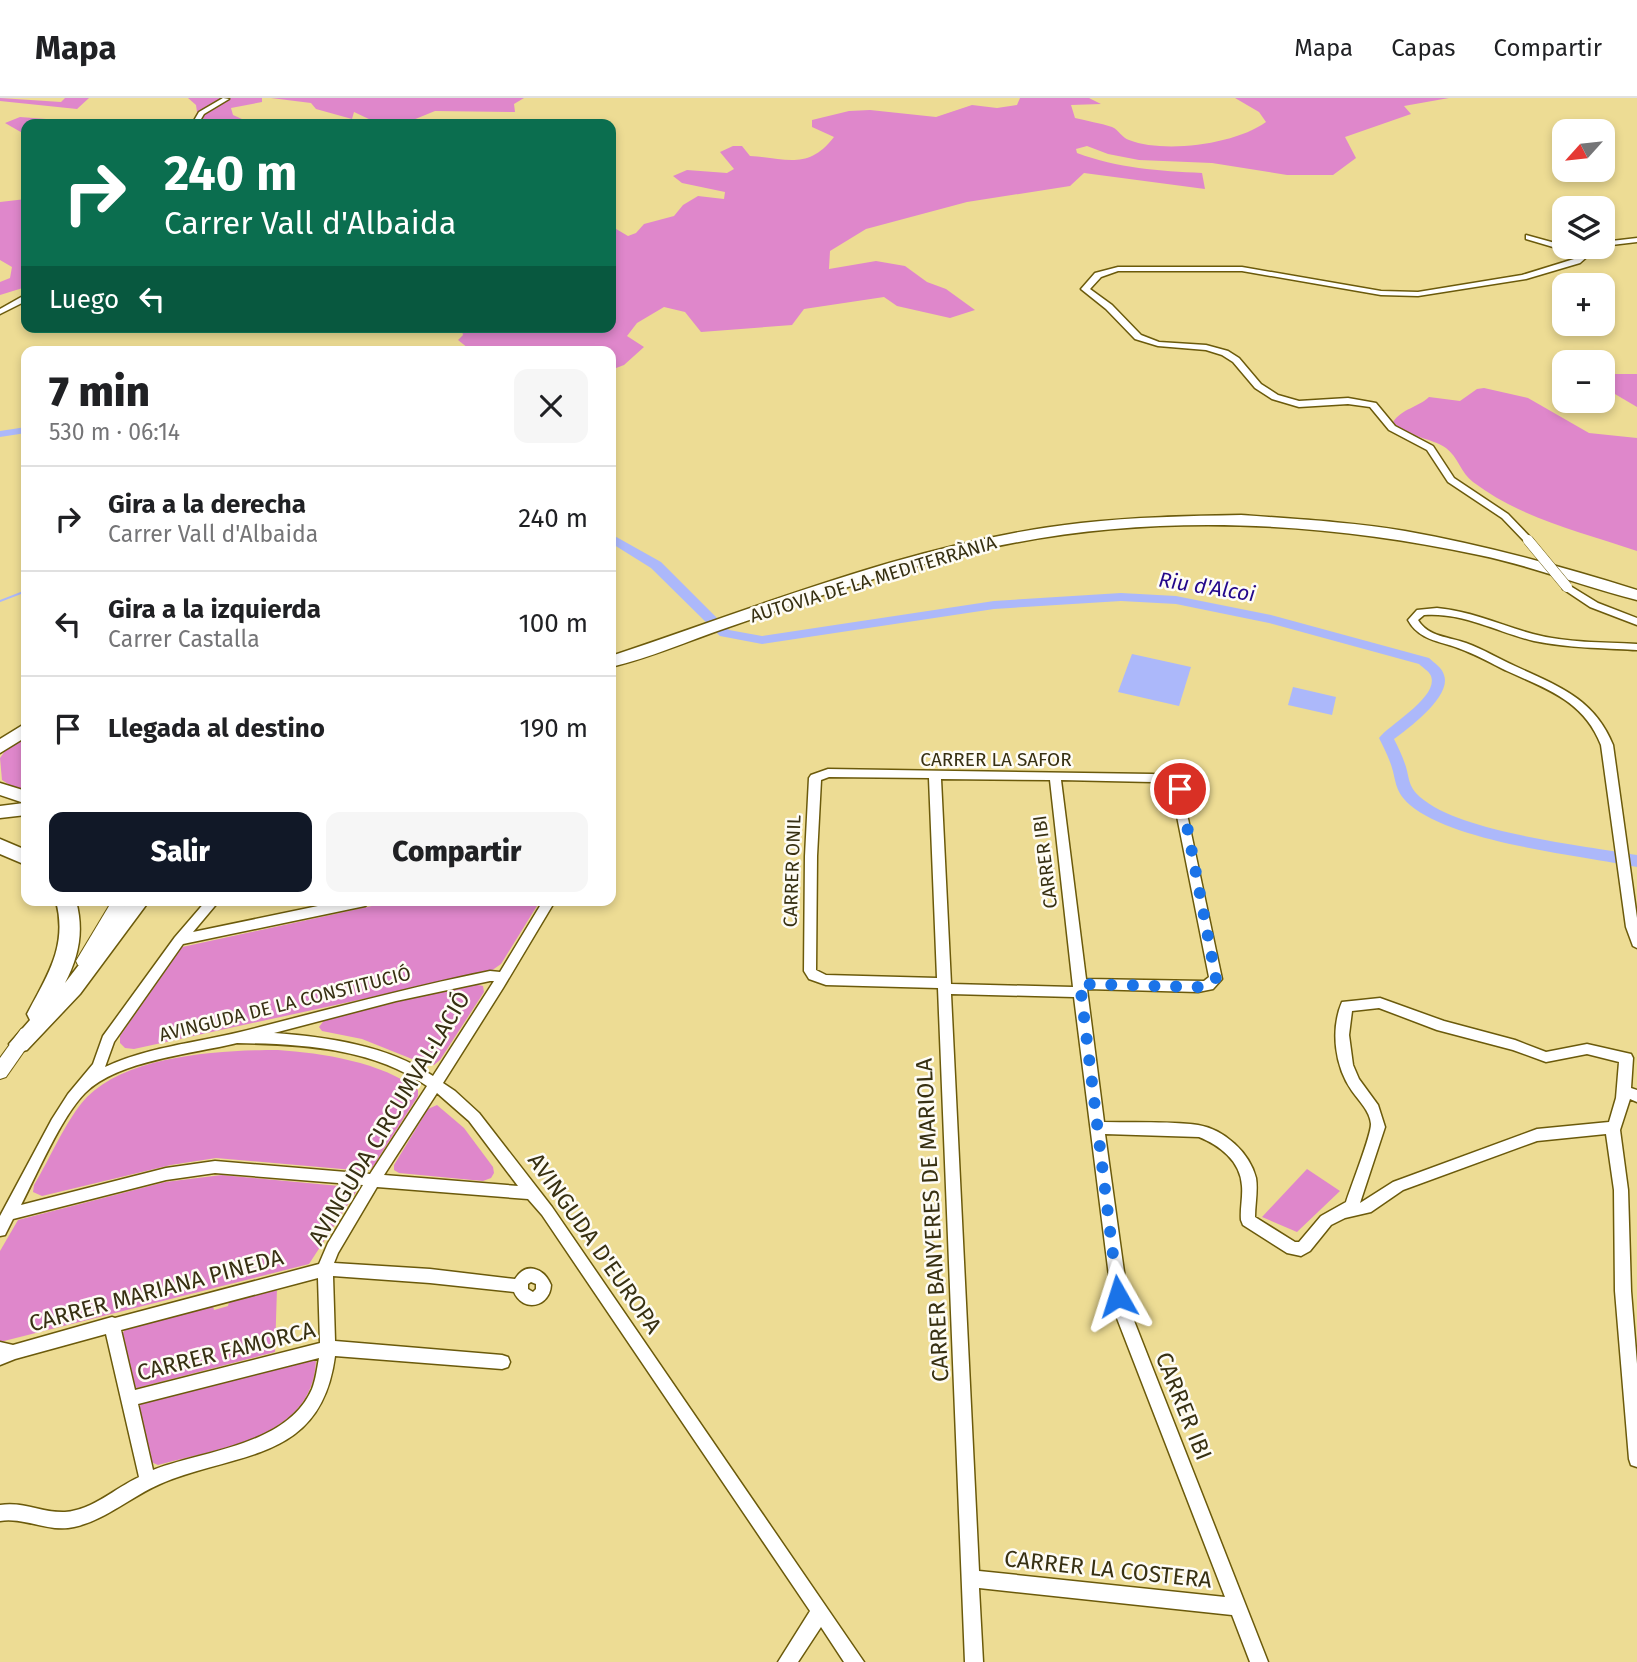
<!DOCTYPE html>
<html lang="es">
<meta charset="utf-8">
<style>
body{margin:0;font-family:"Fira Sans",sans-serif;background:#f6f6f6;color:#202124;height:100vh;display:flex;flex-direction:column;font-size:26px;white-space:nowrap}
*{box-sizing:border-box;margin:0}
p{font-size:23px;color:#757577}
.icon{flex:none;width:38px;height:38px;fill:none;stroke:currentColor;stroke-width:2;stroke-linecap:round;stroke-linejoin:round}
.map{position:relative;flex:1;overflow:hidden}
.sheet{position:absolute;left:21px;top:248px;width:595px;height:560px;display:flex;flex-direction:column;background:#fff;border-radius:14px;box-shadow:0 4px 10px #0003}
.sheet>*{flex:none}
.banner{position:absolute;left:21px;top:21px;width:595px;height:214px;border-radius:14px;box-shadow:0 4px 10px #0003;background:#0b6e4f;color:#fff;overflow:hidden}
.needle{width:46px;rotate:243deg}
.buttons{position:absolute;left:1552px;top:21px;display:grid;gap:14px}
.buttons a{display:grid;place-items:center;width:63px;height:63px;border-radius:14px;background:#fff;box-shadow:0 4px 10px #0003;font-size:35px}
.pin{position:absolute;display:grid;place-items:center;width:60px;height:60px;color:#fff;margin:-30px;border:4px solid #fff;border-radius:50%;box-shadow:0 2px 7px #0007}
.me{position:absolute;width:77px;margin:-38px;rotate:354deg;stroke-linejoin:round;filter:drop-shadow(0 0 5px #0008)}
.turn{display:flex;align-items:center;gap:24px;height:147px;padding:0 28px;font-size:32px}
.turn .icon{width:91px;height:91px;stroke-width:2.5}
.turn b{display:block;font-size:49px;line-height:60px}
.then{display:flex;align-items:center;height:66px;padding:0 28px;background:#0003;gap:14px;font-size:26px}
.round{display:grid;place-items:center;flex:none;width:74px;height:74px;border-radius:14px;background:#f6f6f6}
.summary{display:flex;align-items:center;justify-content:space-between;height:119px;padding:0 28px}
h1{font-size:42px;font-weight:800;line-height:52px}
.primary-button{display:flex;gap:14px;margin-top:auto;padding:14px 28px}
.primary-button a{flex:1;height:80px;border-radius:14px;background:#111827;color:#fff;font-size:28px;font-weight:800;line-height:80px;text-align:center}
.primary-button a+a{background:#f6f6f6;color:#202124}
ul{padding:0;list-style:none}
li{display:flex;align-items:center;gap:21px;height:105px;padding:0 28px;border-top:2px solid #e0e0e0}
li div{flex:1}
li b{display:block;font-size:26px}
li em{font-style:normal}
header{display:flex;align-items:center;gap:42px;box-sizing:border-box;height:98px;padding:0 35px;background:#fff;border-bottom:2px solid #e0e0e0}
header strong{font-size:33px}
nav{display:flex;gap:38px;margin-inline-start:auto;font-size:24px}
.map>svg:first-child{display:block}
.green{fill:#df87cb}
.water{fill:#acb8fa}
.lines{fill:none;stroke-linecap:round;stroke-linejoin:round}
.stream{stroke:#acb8fa;stroke-width:2}
.river{fill:#acb8fa;fill-rule:evenodd}
.minor-casing{stroke:#6b5a0b;stroke-width:3}
.major-casing{stroke:#6b5a0b;stroke-width:2}
.highway-casing{stroke:#6b5a0b;stroke-width:3}
.minor{fill:#fff;fill-rule:evenodd}
.major{fill:#fff;fill-rule:evenodd}
.highway{fill:#fff;fill-rule:evenodd}
.minor-bridge-casing{stroke:#6b5a0b;stroke-width:11;stroke-linecap:butt}
.minor-bridge{stroke:#fff;stroke-width:10}
.route{stroke:#1a73e8;stroke-width:12;stroke-dasharray:0 21.6}
.labels{text-anchor:middle;dominant-baseline:central;stroke-width:5;stroke-linejoin:round;paint-order:stroke}
.street-label{font-size:19px;fill:#373012;stroke:#fefcf5}
.water-label{font-size:21px;font-style:italic;fill:#23078b;stroke:#fefcf5}
.near-street-label{font-size:23px;fill:#373012;stroke:#fefcf5}
</style>
<header>
<strong>Mapa</strong>
<nav><a>Mapa</a><a>Capas</a><a>Compartir</a></nav>
</header>
<div class="map">
<svg width="1637" height="1564" viewBox="0 0 1637 1564">
<rect width="100%" height="100%" fill="#eddc94"/>
<g class="green">
<polygon points="0,0 61,4 65,0 89,0 77,11 0,3"/>
<polygon points="188,0 262,0 262,4 231,10 233,17 253,26 228,26 198,21 196,7"/>
<polygon points="271,0 524,0 514,6 515,14 435,13 413,22 392,26 371,22 354,14 352,21 316,11 311,5"/>
<path d="M 1020,0 L 1089,0 L 1101,6 L 1071,7 L 1075,20 C 1087,23 1100,25 1112,29 C 1119,32 1122,40 1129,42 C 1165,56 1236,46 1266,24 L 1259,14 L 1235,0 L 1449,0 L 1404,8 L 1411,16 L 1345,39 L 1356,60 L 1333,77 L 1287,77 L 1212,65 L 1139,62 L 1108,56 L 1087,48 L 1076,51 L 1077,55 C 1117,70 1160,73 1202,75 L 1205,91 L 1084,75 L 1070,88 L 967,104 L 866,131 L 830,153 L 829,171 L 876,163 L 905,168 L 927,184 L 946,191 L 975,212 L 950,220 L 897,208 L 884,199 L 804,211 L 792,227 L 701,234 L 685,214 L 664,209 L 637,225 L 627,238 L 644,249 L 624,267 L 611,272 L 611,254 L 473,254 L 458,242 L 463,237 L 461,229 L 611,229 L 611,128 L 628,138 L 636,135 L 644,126 L 674,118 L 683,107 L 698,98 L 724,101 L 725,94 L 682,85 L 673,78 L 687,72 L 727,75 L 734,71 L 720,54 L 733,48 L 742,48 L 750,58 C 785,60 808,73 834,39 L 812,29 L 812,22 L 849,13 L 870,12 L 936,19 L 972,7 L 997,10 L 1017,7 Z"/>
<polygon points="20,19 112,26 26,26 26,37 5,25"/>
<polygon points="26,101 26,189 0,197 0,184 10,180 12,169 0,162 0,104"/>
<polygon points="1603,276 1637,276 1637,309 1603,289"/>
<path d="M 1484,290 L 1528,300 L 1589,335 L 1637,340 L 1637,453 C 1579,433 1522,421 1473,384 C 1461,375 1458,359 1446,350 C 1430,339 1405,339 1393,324 C 1403,310 1417,310 1429,299 L 1460,303 L 1477,291 Z"/>
<polygon points="26,637 26,692 11,688 2,682 0,660 7,650"/>
<polygon points="395,803 540,803 501,866 491,873 134,951 125,950 120,945 120,938 182,849"/>
<polygon points="473,886 483,888 484,894 440,962 434,967 427,967 362,941 322,933 319,929 325,921"/>
<path d="M 278,952 C 322,955 382,964 418,992 L 418,998 L 372,1070 L 365,1073 L 216,1060 L 171,1067 L 42,1098 L 33,1094 L 34,1087 C 50,1061 66,1021 87,999 C 129,957 221,952 278,952 Z"/>
<polygon points="437,1007 464,1030 493,1069 494,1075 491,1080 483,1083 399,1075 394,1072 394,1067 428,1011"/>
<polygon points="1307,1071 1340,1093 1297,1134 1262,1119"/>
<polygon points="222,1077 350,1089 356,1090 356,1094 309,1166 0,1244 0,1153 18,1122 165,1084"/>
<polygon points="277,1190 275,1254 133,1291 120,1239 126,1230 213,1208 214,1212 228,1208 229,1204"/>
<path d="M 316,1260 C 315,1341 219,1350 158,1367 L 151,1364 L 138,1309 L 141,1304 Z"/>
</g>
<g class="water">
<polygon points="1132,556 1191,569 1179,608 1118,594"/>
<polygon points="1293,589 1336,599 1332,617 1288,607"/>
</g>
<g class="lines">
<polyline class="stream" points="0,503 26,493"/>
<g class="river">
<polygon points="26,329 26,335 0,339 0,333"/>
<path d="M 611,436 L 661,464 L 729,532 L 762,538 L 994,503 L 1121,495 L 1176,498 L 1271,517 L 1429,560 C 1434,565 1442,569 1444,577 C 1452,598 1409,630 1394,641 C 1398,649 1402,657 1405,666 C 1410,680 1407,687 1420,699 C 1461,735 1582,747 1637,757 L 1637,769 C 1578,757 1455,745 1410,707 C 1393,692 1397,682 1390,664 C 1387,656 1383,648 1379,640 C 1390,626 1439,599 1431,578 C 1429,573 1423,570 1419,566 L 1269,525 L 1176,506 L 1121,503 L 994,511 L 762,546 L 720,538 L 651,470 L 611,445 Z"/>
</g>
<defs>
<g id="minor">
<polygon points="223,0 229,1 204,16 198,26 192,26 199,14"/>
<polygon points="1526,137 1584,153 1590,149 1598,149 1580,165 1526,181 1418,198 1381,197 1242,173 1118,173 1101,179 1090,191 1112,207 1141,237 1159,244 1206,247 1228,253 1239,260 1261,286 1278,297 1299,303 1348,300 1376,305 1395,328 1433,348 1454,380 1508,416 1533,442 1528,445 1525,444 1502,420 1448,384 1427,352 1389,332 1370,309 1348,306 1299,309 1272,301 1255,290 1233,264 1222,257 1206,252 1158,248 1135,241 1106,211 1081,191 1095,175 1118,169 1242,169 1381,193 1418,194 1522,177 1574,161 1580,157 1526,141"/>
<polygon points="1637,140 1637,144 1603,148 1603,144"/>
<polygon points="23,198 26,198 26,203 0,216 0,211"/>
<polygon points="1567,486 1598,505 1637,520 1637,527 1590,509 1563,491 1563,487"/>
<path d="M 1437,510 C 1471,513 1500,527 1533,536 C 1567,545 1602,544 1637,546 L 1637,552 C 1602,550 1568,550 1534,543 C 1497,534 1463,514 1424,517 L 1418,522 C 1428,539 1450,539 1466,545 C 1483,551 1499,561 1515,568 C 1558,588 1594,600 1613,647 L 1637,820 L 1637,850 L 1633,848 L 1626,829 L 1601,647 C 1584,603 1547,591 1507,573 C 1491,565 1475,556 1458,550 C 1439,543 1419,542 1408,522 L 1417,512 Z"/>
<path d="M 828,671 L 1152,676 L 1165,677 L 1180,683 L 1222,881 L 1213,891 L 1198,894 L 1087,891 L 1104,1024 C 1134,1025 1168,1023 1198,1027 C 1224,1031 1250,1055 1256,1080 C 1258,1093 1255,1106 1255,1119 L 1295,1144 L 1299,1144 L 1321,1118 L 1346,1104 C 1351,1088 1371,1038 1371,1026 C 1370,1013 1359,1003 1352,993 C 1335,969 1330,932 1342,904 L 1380,900 L 1444,923 L 1515,942 L 1546,954 L 1587,946 L 1631,956 L 1633,960 L 1631,990 L 1637,992 L 1637,1004 L 1630,1001 L 1620,1032 L 1628,1092 L 1631,1193 L 1637,1266 L 1637,1369 L 1631,1367 L 1629,1361 L 1615,1193 L 1614,1092 L 1606,1036 L 1537,1043 L 1403,1092 L 1371,1114 L 1345,1120 L 1331,1127 L 1310,1153 L 1301,1158 L 1287,1155 L 1243,1127 L 1241,1122 C 1240,1111 1243,1099 1242,1088 C 1241,1063 1219,1047 1199,1039 L 1105,1036 L 1129,1210 L 1268,1564 L 1250,1564 L 1232,1517 L 979,1490 L 983,1564 L 965,1564 L 938,890 L 826,887 L 809,881 L 804,873 L 805,758 L 809,680 L 811,677 ZM 829,679 L 929,680 L 937,880 L 826,877 L 816,872 L 817,758 L 821,682 ZM 941,681 L 1050,682 L 1073,889 L 951,886 ZM 1061,682 L 1152,684 L 1163,685 L 1171,688 L 1209,879 L 1204,883 L 1086,881 ZM 951,896 L 1074,899 L 1113,1210 L 1225,1499 L 979,1473 ZM 1379,910 L 1437,932 L 1513,952 L 1546,964 L 1587,956 L 1619,964 L 1616,1000 L 1609,1024 L 1537,1031 L 1393,1084 L 1360,1105 L 1385,1029 L 1378,1007 L 1359,981 L 1353,967 L 1349,937 L 1352,913 Z"/>
<path d="M 206,803 L 219,803 L 193,834 L 342,803 L 371,803 L 365,808 L 183,846 L 114,944 L 105,969 C 148,949 195,945 240,934 C 323,913 406,890 490,873 L 500,874 L 543,803 L 555,803 L 503,890 L 443,985 L 455,993 L 479,1015 L 552,1109 L 864,1564 L 844,1564 L 821,1529 L 798,1564 L 778,1564 L 810,1513 L 542,1117 L 528,1101 L 377,1089 L 338,1155 L 334,1165 L 430,1171 L 515,1181 C 526,1163 544,1170 551,1187 C 550,1209 523,1215 514,1194 L 430,1185 L 333,1178 L 335,1243 L 502,1257 L 508,1259 L 510,1264 L 508,1269 L 502,1271 L 335,1258 C 321,1365 237,1353 160,1386 C 130,1399 106,1422 74,1429 C 49,1435 25,1419 0,1423 L 0,1407 C 23,1403 43,1415 65,1414 C 93,1412 115,1390 139,1379 L 106,1236 L 15,1261 L 0,1267 L 0,1244 L 13,1247 L 112,1219 L 115,1220 L 319,1166 L 328,1145 L 363,1087 L 215,1075 L 166,1082 L 13,1121 L 5,1137 L 0,1138 L 0,1118 L 52,1021 L 68,996 L 93,966 L 103,938 L 175,839 ZM 490,883 L 494,883 L 433,978 C 387,947 327,939 274,935 L 396,903 ZM 237,945 C 301,946 372,950 427,988 L 370,1076 L 215,1063 L 166,1070 L 21,1107 C 37,1076 62,1018 85,995 C 118,962 193,956 237,945 ZM 437,995 L 469,1023 L 518,1088 L 384,1077 ZM 318,1180 L 320,1245 L 135,1292 L 121,1232 ZM 531,1184 L 536,1186 L 536,1191 L 533,1194 L 528,1191 L 528,1186 ZM 319,1260 C 317,1270 316,1281 312,1291 C 287,1348 204,1352 153,1372 L 138,1306 Z"/>
</g>
<g id="major">
<polygon points="112,803 128,803 90,867 78,867 76,863"/>
<polygon points="27,929 33,931 36,936 6,979 0,981 0,960 21,931"/>
</g>
<g id="highway">
<path d="M 1241,417 C 1296,421 1351,424 1405,433 C 1484,447 1561,468 1637,492 L 1637,502 C 1584,489 1533,468 1479,457 C 1305,420 1127,414 954,458 C 877,478 801,504 726,530 C 688,543 650,560 611,569 L 611,558 C 764,507 919,443 1081,425 C 1134,419 1187,418 1241,417 Z"/>
<polygon points="26,625 26,639 0,655 0,641"/>
<polygon points="0,685 26,693 26,717 0,720 0,708 24,705 0,697"/>
<polygon points="0,741 26,752 26,767 0,756"/>
<path d="M 56,803 L 76,803 C 84,833 79,858 65,885 L 128,803 L 149,803 L 80,896 L 27,952 L 20,954 L 13,952 L 9,946 L 30,922 L 27,916 C 47,878 68,848 56,803 Z"/>
</g>
</defs>
<use href="#minor" class="minor-casing"/>
<use href="#major" class="major-casing"/>
<use href="#highway" class="highway-casing"/>
<use href="#minor" class="minor"/>
<use href="#major" class="major"/>
<use href="#highway" class="highway"/>
<defs>
<polyline id="minor-bridge" points="1528,442 1567,489"/>
</defs>
<use href="#minor-bridge" class="minor-bridge-casing"/>
<use href="#minor-bridge" class="minor-bridge"/>
</g>
<g class="lines">
<polyline class="route" points="1118,1198 1080,886 1198,889 1208,887 1216,881 1180,691"/>
</g>
<g class="labels">
<g class="street-label">
<text transform="translate(873 481) rotate(-17)">AUTOVIA DE LA MEDITERRÀNIA</text>
<text x="996" y="661">CARRER LA SAFOR</text>
<text transform="translate(1045 764) rotate(-97)">CARRER IBI</text>
<text transform="translate(792 773) rotate(-88)">CARRER ONIL</text>
<text transform="translate(285 906) rotate(-14)">AVINGUDA DE LA CONSTITUCIÓ</text>
</g>
<g class="water-label">
<text transform="translate(1207 489) rotate(9)">Riu d'Alcoi</text>
</g>
<g class="near-street-label">
<text transform="translate(389 1020) rotate(-59)">AVINGUDA CIRCUMVAL·LACIÓ</text>
<text transform="translate(932 1122) rotate(-93)">CARRER BANYERES DE MARIOLA</text>
<text transform="translate(595 1145) rotate(55)">AVINGUDA D'EUROPA</text>
<text transform="translate(156 1192) rotate(-15)">CARRER MARIANA PINEDA</text>
<text transform="translate(226 1253) rotate(-14)">CARRER FAMORCA</text>
<text transform="translate(1184 1308) rotate(68)">CARRER IBI</text>
<text transform="translate(1108 1471) rotate(6)">CARRER LA COSTERA</text>
</g>
</g>
</svg>
<div class="buttons">
<a><svg class="needle" viewBox="-14 -14 28 28"><path d="M0-13l5 13h-10z" fill="#e53935"/><path d="M0 13l5-13h-10z" fill="#757577"/></svg></a>
<a><svg class="icon" aria-label="layers" viewBox="0 0 24 24"><path d="M12 4l9 5-9 5-9-5zM3 14l9 5 9-5"/></svg></a>
<a>+</a>
<a>−</a>
</div>
<div class="pin" style="left:1180px;top:691px;background:#d93025"><svg class="icon" aria-label="arrive" viewBox="0 0 24 24"><path d="M6 21V4h12l-3 4 3 4H6"/></svg></div>
<svg class="me" style="left:1118px;top:1198px" viewBox="-20 -20 40 40"><path d="M0-17L14 15 0 8-14 15z" fill="#1a73e8" stroke="#fff" stroke-width="4"/></svg>
<div class="banner">
<div class="turn"><svg class="icon" aria-label="right" viewBox="0 0 24 24"><path d="M7 20v-9h11M14 6l5 5-5 5"/></svg><div><b>240 m</b>Carrer Vall d'Albaida</div></div>
<div class="then">Luego<svg class="icon" aria-label="left" viewBox="0 0 24 24"><path d="M17 20v-9H6M10 6l-5 5 5 5"/></svg></div>
</div>
<section class="sheet">
<div class="summary"><div><h1>7 min</h1><p>530 m · 06:14</p></div><a class="round"><svg class="icon" aria-label="close" viewBox="0 0 24 24"><path d="M6 6l12 12M18 6L6 18"/></svg></a></div>
<ul>
<li><svg class="icon" aria-label="right" viewBox="0 0 24 24"><path d="M7 20v-9h11M14 6l5 5-5 5"/></svg><div><b>Gira a la derecha</b><p>Carrer Vall d'Albaida</p></div><em>240 m</em></li>
<li><svg class="icon" aria-label="left" viewBox="0 0 24 24"><path d="M17 20v-9H6M10 6l-5 5 5 5"/></svg><div><b>Gira a la izquierda</b><p>Carrer Castalla</p></div><em>100 m</em></li>
<li><svg class="icon" aria-label="arrive" viewBox="0 0 24 24"><path d="M6 21V4h12l-3 4 3 4H6"/></svg><div><b>Llegada al destino</b></div><em>190 m</em></li>
</ul>
<div class="primary-button"><a>Salir</a><a>Compartir</a></div>
</section>
</div>
